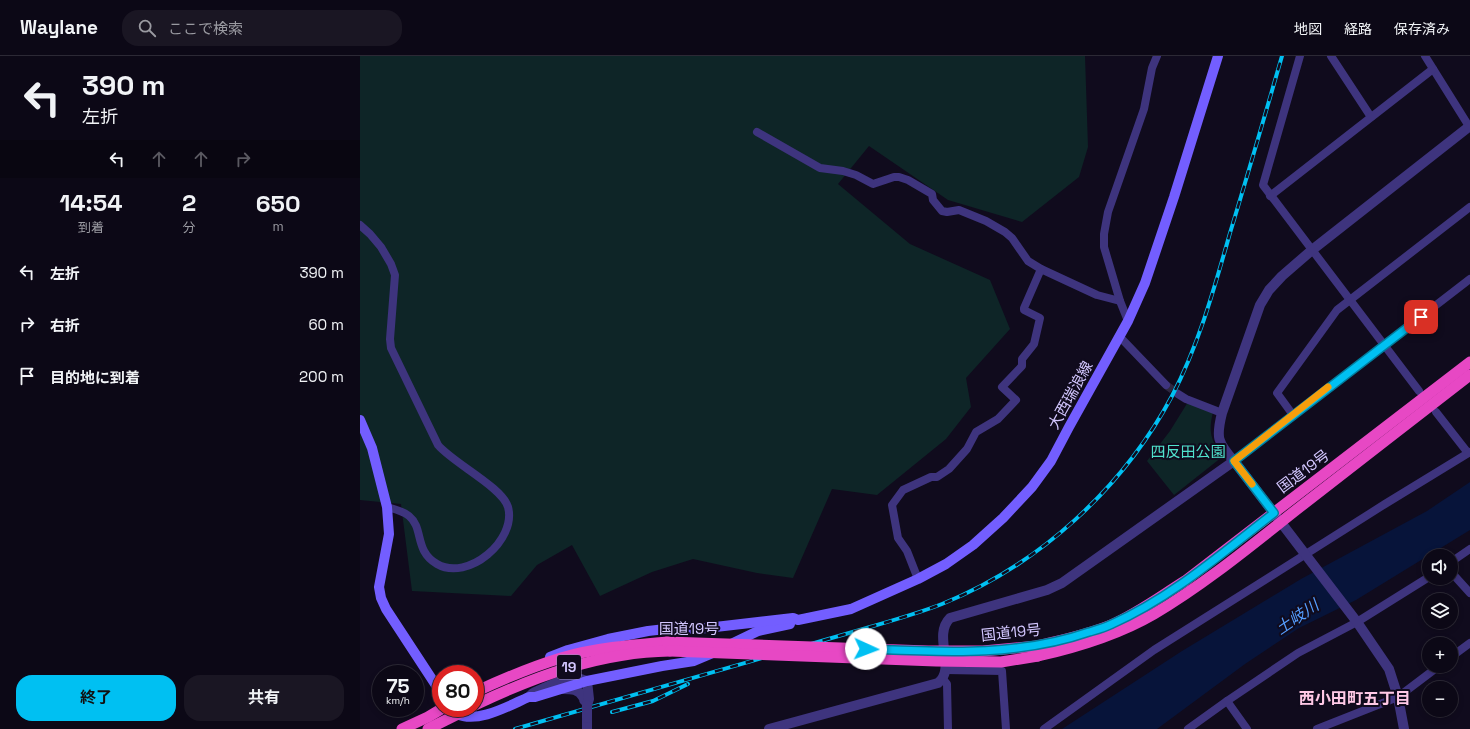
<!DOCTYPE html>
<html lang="ja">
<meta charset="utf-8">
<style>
body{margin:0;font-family:"Space Grotesk","Noto Sans JP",sans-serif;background:#1a1623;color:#f1f3f6;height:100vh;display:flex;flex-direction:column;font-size:15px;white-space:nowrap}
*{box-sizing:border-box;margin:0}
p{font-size:13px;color:#9a9aa1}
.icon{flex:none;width:22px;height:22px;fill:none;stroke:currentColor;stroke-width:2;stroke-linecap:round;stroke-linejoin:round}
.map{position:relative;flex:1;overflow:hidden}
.drawer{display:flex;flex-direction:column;background:#0c0816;width:360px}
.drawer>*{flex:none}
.guide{background:#0c0816;color:#f1f3f6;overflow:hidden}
.buttons{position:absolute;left:1062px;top:493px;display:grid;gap:8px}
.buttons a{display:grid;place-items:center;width:36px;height:36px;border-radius:50%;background:#0c0816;box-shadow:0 2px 6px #0003,0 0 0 1px #2c2935;font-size:20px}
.speed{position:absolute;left:12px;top:609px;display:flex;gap:8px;font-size:20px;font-weight:700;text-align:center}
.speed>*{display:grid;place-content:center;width:52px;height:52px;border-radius:50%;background:#0c0816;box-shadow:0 2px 6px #0003,0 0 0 1px #2c2935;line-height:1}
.speed small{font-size:10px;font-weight:400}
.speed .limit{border:6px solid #d22;background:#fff;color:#111}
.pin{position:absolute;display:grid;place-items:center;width:34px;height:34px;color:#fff;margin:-17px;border-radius:8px;box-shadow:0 2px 6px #0006}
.me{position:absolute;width:44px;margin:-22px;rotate:92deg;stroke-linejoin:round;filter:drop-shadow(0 0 3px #0008)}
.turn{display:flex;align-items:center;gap:14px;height:84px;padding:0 16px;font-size:18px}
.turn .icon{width:52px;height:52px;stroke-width:2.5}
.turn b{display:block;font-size:28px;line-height:34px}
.lanes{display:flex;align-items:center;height:38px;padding:0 16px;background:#0003;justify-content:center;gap:20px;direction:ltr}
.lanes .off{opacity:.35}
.eta{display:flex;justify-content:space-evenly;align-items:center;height:68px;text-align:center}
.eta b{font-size:24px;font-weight:700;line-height:28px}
.primary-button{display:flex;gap:8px;margin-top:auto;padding:8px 16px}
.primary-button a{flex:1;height:46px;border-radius:16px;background:#00c0f2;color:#111;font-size:16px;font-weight:700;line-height:46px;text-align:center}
.primary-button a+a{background:#1a1623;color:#f1f3f6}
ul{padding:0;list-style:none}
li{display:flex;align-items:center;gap:12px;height:52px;padding:0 16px}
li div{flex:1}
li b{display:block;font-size:15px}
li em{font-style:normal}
header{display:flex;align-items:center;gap:24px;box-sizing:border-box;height:56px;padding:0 20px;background:#0c0816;border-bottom:1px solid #2c2935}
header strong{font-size:19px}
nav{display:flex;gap:22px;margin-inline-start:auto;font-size:14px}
.search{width:280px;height:36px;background:#1a1623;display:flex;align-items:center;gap:10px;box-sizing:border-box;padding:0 14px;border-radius:16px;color:#9a9aa1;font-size:15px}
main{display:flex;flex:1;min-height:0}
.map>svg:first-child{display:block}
.green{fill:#0e2527}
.water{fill:#07143a}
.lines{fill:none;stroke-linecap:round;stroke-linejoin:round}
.minor-tunnel{stroke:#2d273f;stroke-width:8;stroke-dasharray:8 4;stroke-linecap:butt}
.minor{stroke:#3e347e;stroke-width:8}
.tertiary{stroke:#3e347e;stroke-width:10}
.secondary{stroke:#735eff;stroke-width:10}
.trunk{stroke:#e748c4;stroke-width:11}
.rail-casing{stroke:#00c0f2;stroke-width:4}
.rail{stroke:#100b1d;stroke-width:2.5;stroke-dasharray:8;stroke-linecap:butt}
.tertiary-bridge{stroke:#3e347e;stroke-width:10}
.trunk-bridge{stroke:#e748c4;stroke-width:11}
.route-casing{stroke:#007d9d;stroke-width:10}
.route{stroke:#00c0f2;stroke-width:7}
.slow{stroke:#f59e0b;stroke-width:7}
.labels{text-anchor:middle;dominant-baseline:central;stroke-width:4;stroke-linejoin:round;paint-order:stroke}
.shield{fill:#100b1d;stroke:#988fbb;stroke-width:1}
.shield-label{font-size:14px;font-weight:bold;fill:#d3c7ff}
.street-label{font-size:15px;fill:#d3c7ff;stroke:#100b1d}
.park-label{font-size:15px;fill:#50e2cd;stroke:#100b1d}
.water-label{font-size:16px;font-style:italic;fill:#559eff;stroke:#100b1d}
.neighbourhood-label{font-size:16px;font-weight:bold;fill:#ffc9e6;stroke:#100b1d}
</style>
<header>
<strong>Waylane</strong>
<div class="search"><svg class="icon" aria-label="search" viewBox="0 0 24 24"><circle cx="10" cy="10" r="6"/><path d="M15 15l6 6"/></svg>ここで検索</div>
<nav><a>地図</a><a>経路</a><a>保存済み</a></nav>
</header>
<main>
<section class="drawer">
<div class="guide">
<div class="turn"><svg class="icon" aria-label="left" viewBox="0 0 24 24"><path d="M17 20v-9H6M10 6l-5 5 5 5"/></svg><div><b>390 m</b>左折</div></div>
<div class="lanes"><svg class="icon" aria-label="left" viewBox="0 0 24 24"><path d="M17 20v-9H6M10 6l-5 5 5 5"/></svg><svg class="icon off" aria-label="ahead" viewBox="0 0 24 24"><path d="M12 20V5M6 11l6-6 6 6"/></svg><svg class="icon off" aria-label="ahead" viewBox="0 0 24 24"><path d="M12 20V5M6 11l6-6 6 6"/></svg><svg class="icon off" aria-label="right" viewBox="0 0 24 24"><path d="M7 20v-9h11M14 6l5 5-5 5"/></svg></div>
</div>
<div class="eta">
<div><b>14:54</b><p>到着</p></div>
<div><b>2</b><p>分</p></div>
<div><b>650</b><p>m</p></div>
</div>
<ul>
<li><svg class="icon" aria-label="left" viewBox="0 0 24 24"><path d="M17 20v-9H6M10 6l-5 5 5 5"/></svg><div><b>左折</b></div><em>390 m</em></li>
<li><svg class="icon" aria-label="right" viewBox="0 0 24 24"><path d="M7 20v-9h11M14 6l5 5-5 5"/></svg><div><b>右折</b></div><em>60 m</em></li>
<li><svg class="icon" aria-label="arrive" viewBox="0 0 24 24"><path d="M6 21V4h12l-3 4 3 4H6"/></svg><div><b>目的地に到着</b></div><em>200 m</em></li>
</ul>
<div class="primary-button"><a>終了</a><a>共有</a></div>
</section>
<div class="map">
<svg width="1110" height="673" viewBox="0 0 1110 673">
<rect width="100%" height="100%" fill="#100b1d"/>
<g class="green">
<polygon points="0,0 725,0 728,91 719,121 662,166 588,144 509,90 478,128 550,188 630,224 650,273 606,322 611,351 586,383 517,439 472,433 433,522 397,517 333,503 292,516 240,540 212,489 177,509 151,540 52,535 41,448 0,444"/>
<path d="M 828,346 L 853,356 C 848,376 851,384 862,401 L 814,439 L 787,405 L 810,375 Z"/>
</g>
<polygon class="water" points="1110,426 1110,474 996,544 939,572 885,608 797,673 702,673 822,595 941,523 1067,455"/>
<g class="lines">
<polyline class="minor-tunnel" points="806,329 818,338"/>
<g class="minor">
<polyline points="940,0 903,129 1059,335"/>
<polyline points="971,0 1011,61"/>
<polyline points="1065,0 1110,72"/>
<polyline points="397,76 460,112 483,115 496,119 513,128 534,121 539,121 548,124 572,138 573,144 582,155 587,156 599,154 626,165 645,176 652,182 668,205 681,213 737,239 760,245 768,265"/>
<polyline points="910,140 1073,13"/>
<path d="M 0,169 L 10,178 L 21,191 L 31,208 L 35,219 L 30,283 L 31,292 L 78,389 C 93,407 142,431 148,451 C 157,484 108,526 77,508 C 54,495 64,472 49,460 C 43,455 34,453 27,451"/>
<polyline points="760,245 744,191 744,178 748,156 784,53 792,12 797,0"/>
<polyline points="759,280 806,329"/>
<polyline points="818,338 826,343 862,357"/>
<polyline points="1076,356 1108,397"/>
<polyline points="933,359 917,337 977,254 1110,151"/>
<polyline points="874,405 1110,223"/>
<polyline points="1091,506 1110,493"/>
<polyline points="1091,516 1110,537"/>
<polyline points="558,523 547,495 538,482 532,449 543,434 571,421 577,421 589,413 607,393 616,376 638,363 656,344 642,331 662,310 662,303 674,288 680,262 664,254 664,252 681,213"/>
<polyline points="1091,601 1110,587"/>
<polyline points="586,614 642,615 646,673"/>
<polyline points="583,623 587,628 588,673"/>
<polyline points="867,645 887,673"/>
<polyline points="684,673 794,594 1025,448 1110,396"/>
<polyline points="828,673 867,645 938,597 997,566 1069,521"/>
<polyline points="957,673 1038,641 1079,610"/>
</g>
<g class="tertiary">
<path d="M 203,633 C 211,633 219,633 223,641 C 226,646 222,643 227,646"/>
<path d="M 169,641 L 173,637 C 190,630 209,617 227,625 L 229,643 L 227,649"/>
<polyline points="227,662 227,673"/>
<path d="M 409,673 L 578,627 C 597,612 572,580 590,562 L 687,534 L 702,527 L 874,405"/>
<path d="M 1044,673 L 1038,641 L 1029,613 L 997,566 L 874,405 C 857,386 856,381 862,357 L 900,249 L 909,234 L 922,220 L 952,194 L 1110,70"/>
</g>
<g class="secondary">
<polyline points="0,364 12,392 27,451 29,478 19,531 21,542 26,553 81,637"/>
<polyline points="369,589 398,575 430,568"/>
<polyline points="190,601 208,594 248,583 288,575 314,572 338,573 433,562 438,564 491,553 558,523 586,508 613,489 643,462 672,431 691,405 709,371 768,265 785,227 814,141 858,0"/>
<path d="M 90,652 C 92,654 95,657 97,658 C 118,668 150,649 169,641 L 175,641 L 227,625 L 302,610 L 334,605 L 353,597"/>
</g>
<g class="trunk">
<path d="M 677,590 C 702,584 727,579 751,569 C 777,558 801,540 825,525 L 1110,306"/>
<path d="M 678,600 C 718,591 758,579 794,558 C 845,528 893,488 940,451 C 997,407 1053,363 1110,319"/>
<path d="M 115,636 C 143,623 171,611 201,602 C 235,592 272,589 307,586"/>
<path d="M 115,649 C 176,620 241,596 310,595"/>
<polyline points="42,673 68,661 83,652"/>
<polyline points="68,673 110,652"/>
</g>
<defs>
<g id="rail">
<polyline points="252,656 293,645 328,628"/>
<path d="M 155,673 L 510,571 C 534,564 559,557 582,548 C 679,509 763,432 812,340 C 839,288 854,233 870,177 C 888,118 905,59 922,0"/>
</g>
</defs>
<use href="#rail" class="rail-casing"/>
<use href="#rail" class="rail"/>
<polyline class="tertiary-bridge" points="227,662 227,649"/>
<g class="trunk-bridge">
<polyline points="307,586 568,595 623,595 677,590"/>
<polyline points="310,595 576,605 641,606 678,600"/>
</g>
</g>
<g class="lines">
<defs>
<path id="route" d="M 506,593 C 581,596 657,601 729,576 C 736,574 744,572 752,568 C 811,542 862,497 914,457 L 874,405 L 1061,261"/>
</defs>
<use href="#route" class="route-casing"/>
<use href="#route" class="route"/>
<polyline class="slow" points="892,428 874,405 968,331"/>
</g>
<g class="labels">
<rect class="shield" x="197" y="599" width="24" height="24" rx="3"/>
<g class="shield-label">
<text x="209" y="611">19</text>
</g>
<g class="street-label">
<text transform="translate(710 339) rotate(-61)">大西瑞浪線</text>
<text transform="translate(943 415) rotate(-37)">国道19号</text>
<text x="329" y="572">国道19号</text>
<text transform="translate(651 576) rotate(-6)">国道19号</text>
</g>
<g class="park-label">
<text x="828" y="395">四反田公園</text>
</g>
<g class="water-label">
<text transform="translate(937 561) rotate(-34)">土岐川</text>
</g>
<g class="neighbourhood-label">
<text x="995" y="642">西小田町五丁目</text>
</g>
</g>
</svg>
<div class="buttons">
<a><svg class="icon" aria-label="sound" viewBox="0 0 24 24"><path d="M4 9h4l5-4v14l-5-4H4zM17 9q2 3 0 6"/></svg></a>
<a><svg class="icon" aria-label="layers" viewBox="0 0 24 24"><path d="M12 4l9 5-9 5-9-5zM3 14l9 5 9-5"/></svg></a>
<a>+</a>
<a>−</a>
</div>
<div class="speed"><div>75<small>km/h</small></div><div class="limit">80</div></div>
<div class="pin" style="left:1061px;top:261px;background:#d93025"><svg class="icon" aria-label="arrive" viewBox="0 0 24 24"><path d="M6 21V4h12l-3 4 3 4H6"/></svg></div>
<svg class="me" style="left:506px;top:593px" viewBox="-20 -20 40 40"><circle r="19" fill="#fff"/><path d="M0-13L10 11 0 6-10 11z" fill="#00c0f2"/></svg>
</div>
</main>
